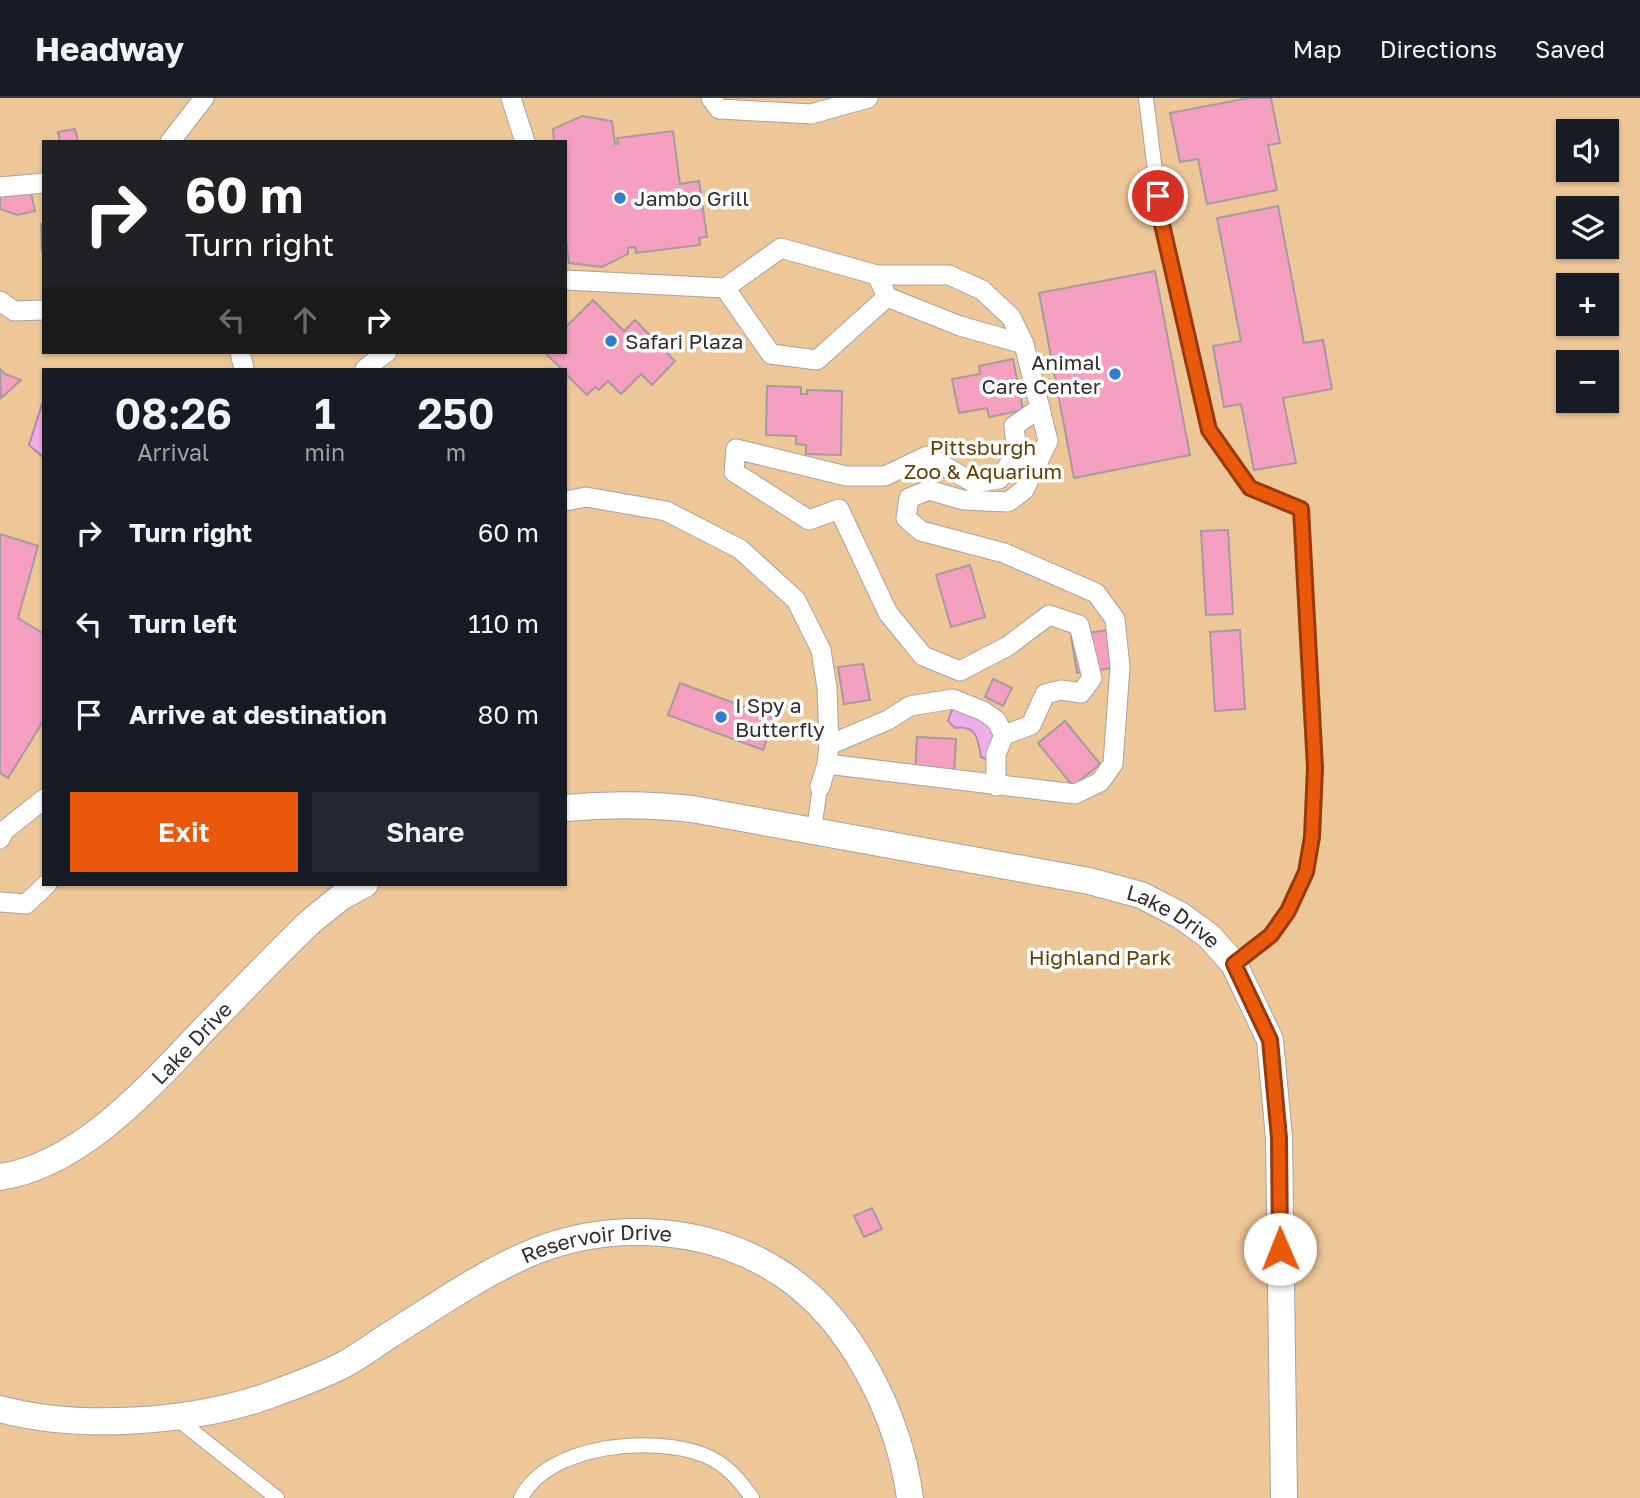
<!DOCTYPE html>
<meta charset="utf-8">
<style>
body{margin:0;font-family:"Golos Text",sans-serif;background:#242831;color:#f1f3f6;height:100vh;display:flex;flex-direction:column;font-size:26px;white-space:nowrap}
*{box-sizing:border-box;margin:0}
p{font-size:23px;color:#9ea1a6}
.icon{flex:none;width:38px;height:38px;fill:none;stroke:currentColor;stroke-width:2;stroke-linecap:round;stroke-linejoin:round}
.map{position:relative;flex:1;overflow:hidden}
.sheet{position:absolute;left:42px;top:270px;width:525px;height:518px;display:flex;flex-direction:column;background:#171b24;border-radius:0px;box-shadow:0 2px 5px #0004}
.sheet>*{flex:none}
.top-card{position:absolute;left:42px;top:42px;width:525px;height:214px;border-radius:0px;box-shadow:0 2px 5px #0004;background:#202124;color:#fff;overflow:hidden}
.buttons{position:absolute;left:1556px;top:21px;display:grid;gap:14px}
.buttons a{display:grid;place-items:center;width:63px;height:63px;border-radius:0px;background:#171b24;box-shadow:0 2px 5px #0004;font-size:35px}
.pin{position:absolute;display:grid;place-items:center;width:60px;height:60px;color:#fff;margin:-30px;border:4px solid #fff;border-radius:50%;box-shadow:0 2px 7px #0007}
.me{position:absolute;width:77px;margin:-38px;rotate:359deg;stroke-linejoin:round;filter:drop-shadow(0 0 5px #0008)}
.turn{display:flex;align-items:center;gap:24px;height:147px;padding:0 28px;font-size:32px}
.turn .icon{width:91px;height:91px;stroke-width:2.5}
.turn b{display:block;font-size:49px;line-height:60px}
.lanes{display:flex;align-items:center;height:66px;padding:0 28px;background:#0003;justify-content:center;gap:35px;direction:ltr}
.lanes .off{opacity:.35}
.eta{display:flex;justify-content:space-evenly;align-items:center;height:119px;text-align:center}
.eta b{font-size:42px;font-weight:600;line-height:49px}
.primary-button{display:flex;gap:14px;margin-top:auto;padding:14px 28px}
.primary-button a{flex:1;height:80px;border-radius:0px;background:#ea580c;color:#fff;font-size:28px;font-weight:600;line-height:80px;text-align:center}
.primary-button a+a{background:#242831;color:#f1f3f6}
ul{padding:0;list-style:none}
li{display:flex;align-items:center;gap:21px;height:91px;padding:0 28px}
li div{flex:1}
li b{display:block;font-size:26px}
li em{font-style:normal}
header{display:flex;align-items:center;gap:42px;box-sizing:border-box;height:98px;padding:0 35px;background:#171b24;border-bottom:2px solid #363941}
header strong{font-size:33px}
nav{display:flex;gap:38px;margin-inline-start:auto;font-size:24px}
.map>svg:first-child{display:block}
.green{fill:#edc798;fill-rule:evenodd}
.water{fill:#efaee9;stroke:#b788b1;stroke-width:2}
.building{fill:#f5a0c0;stroke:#a69b9f;stroke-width:2}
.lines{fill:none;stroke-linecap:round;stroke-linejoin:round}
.service-casing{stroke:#ada0a0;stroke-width:16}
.pedestrian-casing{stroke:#ada0a0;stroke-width:21}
.minor-casing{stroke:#ada0a0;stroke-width:28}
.service{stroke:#fff;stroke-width:14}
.pedestrian{stroke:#fff;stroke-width:19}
.minor{stroke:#fff;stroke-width:26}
.route-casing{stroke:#983908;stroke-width:18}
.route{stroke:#ea580c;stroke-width:12}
.poi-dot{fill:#317ece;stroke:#fff;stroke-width:2.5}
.labels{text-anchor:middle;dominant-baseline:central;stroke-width:7;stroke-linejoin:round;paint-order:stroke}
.poi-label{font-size:21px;fill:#332e2d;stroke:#fff;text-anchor:start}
.park-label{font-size:21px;fill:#644005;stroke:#fff}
.street-label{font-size:21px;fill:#332e2d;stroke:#fff}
</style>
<header>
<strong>Headway</strong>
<nav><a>Map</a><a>Directions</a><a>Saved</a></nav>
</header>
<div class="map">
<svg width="1640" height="1400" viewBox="0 0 1640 1400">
<rect width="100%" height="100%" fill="#fef6f5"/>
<path class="green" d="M 0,0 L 1640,0 L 1640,1400 L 0,1400 ZM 1568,33 L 1606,33 L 1606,72 L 1568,72 ZM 44,44 L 565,44 L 565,254 L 44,254 ZM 1568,110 L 1606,110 L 1606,149 L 1568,149 ZM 1568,187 L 1606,187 L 1606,226 L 1568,226 ZM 1568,264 L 1606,264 L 1606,303 L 1568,303 ZM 44,271 L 565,271 L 565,786 L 44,786 Z"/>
<g class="water">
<polygon points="42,306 44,306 44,360 29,347"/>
<path d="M 953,609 L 988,625 L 996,640 L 988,662 L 981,659 C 978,641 977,627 955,630 L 948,623 Z"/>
</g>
<g class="building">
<polygon points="1249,0 1271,0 1280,45 1268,47 1277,92 1207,106 1198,61 1180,64 1170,15"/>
<polygon points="582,18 612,23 615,46 618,46 617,40 673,33 680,86 699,83 707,139 699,140 700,147 636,155 635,149 628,150 628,156 602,169 569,165 565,135 565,44 554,44 553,31"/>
<polygon points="75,31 78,44 60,44 58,34"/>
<polygon points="30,91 35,113 17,117 0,111 0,92"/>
<polygon points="1278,108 1304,245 1323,242 1332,291 1283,300 1296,365 1254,372 1241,306 1224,309 1213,248 1241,243 1217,120"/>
<polygon points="41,126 44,126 44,153 42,153"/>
<polygon points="1155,173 1190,357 1074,380 1039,195"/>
<polygon points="593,202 624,233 635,222 675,263 652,287 641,276 621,296 608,283 599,292 595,289 587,297 565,275 565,271 562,271 544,254 565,254 565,230"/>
<polygon points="1013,261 1023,312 989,319 987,310 959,315 952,281 980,276 979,268"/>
<polygon points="0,271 5,276 21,282 1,300"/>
<polygon points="767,288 801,289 801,296 807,296 807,292 842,293 841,357 806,356 806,347 796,346 796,338 766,337"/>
<polygon points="1228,432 1233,516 1206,517 1201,433"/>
<polygon points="0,436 38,448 18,520 44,536 44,622 8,680 0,675"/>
<polygon points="970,467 985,519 951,529 936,477"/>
<polygon points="1107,532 1113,570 1077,575 1071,538"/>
<polygon points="1240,532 1245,611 1215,613 1210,534"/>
<polygon points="863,566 870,602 844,606 838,569"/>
<polygon points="993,581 1012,590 1003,608 985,599"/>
<polygon points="680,585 774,620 763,652 668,617"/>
<polygon points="1065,623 1100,666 1073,688 1038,645"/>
<polygon points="917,639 956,641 954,676 915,673"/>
<polygon points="872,1110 882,1131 864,1139 854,1118"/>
</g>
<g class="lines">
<defs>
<g id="service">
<polyline points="1146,0 1161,122 1209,332 1250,390 1301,411 1315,670 1312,739 1306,774 1288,813 1271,837 1234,866"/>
<polyline points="814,732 820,689"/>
<polyline points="176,1320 277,1400"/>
<path d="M 521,1400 C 548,1346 654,1337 704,1357 C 726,1366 739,1381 752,1400"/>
</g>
<g id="pedestrian">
<polyline points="511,0 525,44"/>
<polyline points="711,0 719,11 811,16 868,0"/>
<polyline points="170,44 204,0"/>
<polyline points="0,89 44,85"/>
<polyline points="565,182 725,190 771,256 817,262 887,199 877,177"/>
<polyline points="725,190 781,150 877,177 949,177 982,192 1011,219 1024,246 1048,343 1024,392 1008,404 963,402 929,392 909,400 906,420 921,433 1004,455 1096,495 1115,521 1120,569 1113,666 1100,684 1075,696 827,666"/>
<polyline points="887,199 960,228 1024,246"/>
<polyline points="0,203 14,213 44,212"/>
<polyline points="240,254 244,271"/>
<polyline points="365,271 387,254"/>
<polyline points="1026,362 1017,355 1014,328 1040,310"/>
<polyline points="565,403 586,399 666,413 740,451 796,502 821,552 827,590 829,647 827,666 820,689"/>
<polyline points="829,647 888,622 910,608 953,601 983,613 996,622 1004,637 1031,627 1045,596 1061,592 1081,595 1092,580 1079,527 1049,517 1008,548 960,573 923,558 888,515 839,411 809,422 734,374 736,351 846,378 885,378 927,358 974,385 999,381 1017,355"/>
<polyline points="996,688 996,656 1004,637"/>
<polyline points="0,741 5,732 44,701"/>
<polyline points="0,804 26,806 47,786"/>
</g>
<g id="minor">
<path id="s1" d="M 565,710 C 608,706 649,706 692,711 L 1089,783 L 1141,797 L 1180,817 L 1209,838 L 1234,866 L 1270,942 L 1279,1040 L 1284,1400"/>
<path id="s2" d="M 0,1079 C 87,1066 158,978 216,919 C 247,887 278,855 310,824 L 341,799 L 365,786"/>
<path id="s3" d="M 0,1311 C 79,1332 190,1325 267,1298 C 292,1289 320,1279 343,1267 C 358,1259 372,1249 385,1240 C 435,1209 483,1174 538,1152 C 617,1122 711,1129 782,1176 C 852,1222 899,1318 910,1400"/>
</g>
</defs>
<use href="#service" class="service-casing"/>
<use href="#pedestrian" class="pedestrian-casing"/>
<use href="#minor" class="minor-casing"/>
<use href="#service" class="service"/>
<use href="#pedestrian" class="pedestrian"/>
<use href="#minor" class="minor"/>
</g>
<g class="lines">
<defs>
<polyline id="route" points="1158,98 1161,122 1209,332 1250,390 1301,411 1315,670 1312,739 1306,774 1288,813 1271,837 1234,866 1270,942 1279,1040 1280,1151"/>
</defs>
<use href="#route" class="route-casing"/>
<use href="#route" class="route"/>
</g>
<g class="poi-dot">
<circle cx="620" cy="100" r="7"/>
<circle cx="611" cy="243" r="7"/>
<circle cx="1115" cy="276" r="7"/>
<circle cx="721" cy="619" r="7"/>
</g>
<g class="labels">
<g class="poi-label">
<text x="634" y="100">Jambo Grill</text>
<text x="625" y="243">Safari Plaza</text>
<text x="1101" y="264" text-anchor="end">Animal<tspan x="1101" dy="24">Care Center</tspan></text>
<text x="735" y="607">I Spy a<tspan x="735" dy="24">Butterfly</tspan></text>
</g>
<g class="park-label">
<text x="983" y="349">Pittsburgh<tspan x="983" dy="24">Zoo &amp; Aquarium</tspan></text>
<text x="1100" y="859">Highland Park</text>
</g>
<g class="street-label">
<text stroke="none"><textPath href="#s1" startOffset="623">Lake Drive</textPath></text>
<text stroke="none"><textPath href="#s2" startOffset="238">Lake Drive</textPath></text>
<text stroke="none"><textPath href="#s3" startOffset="639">Reservoir Drive</textPath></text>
</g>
</g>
</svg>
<div class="buttons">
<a><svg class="icon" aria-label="sound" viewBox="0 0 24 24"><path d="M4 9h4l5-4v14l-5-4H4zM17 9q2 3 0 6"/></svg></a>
<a><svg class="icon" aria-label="layers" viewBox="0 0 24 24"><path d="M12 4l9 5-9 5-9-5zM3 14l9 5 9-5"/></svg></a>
<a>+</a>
<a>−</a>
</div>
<div class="pin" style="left:1158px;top:98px;background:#d93025"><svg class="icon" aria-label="arrive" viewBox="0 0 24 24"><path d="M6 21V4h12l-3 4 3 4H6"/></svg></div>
<svg class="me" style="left:1280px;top:1151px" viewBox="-20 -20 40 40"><circle r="19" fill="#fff"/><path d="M0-13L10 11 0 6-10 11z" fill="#ea580c"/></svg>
<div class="top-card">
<div class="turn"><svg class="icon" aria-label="right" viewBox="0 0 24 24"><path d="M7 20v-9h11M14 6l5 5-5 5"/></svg><div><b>60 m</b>Turn right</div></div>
<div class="lanes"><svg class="icon off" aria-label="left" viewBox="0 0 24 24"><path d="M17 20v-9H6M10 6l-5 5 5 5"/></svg><svg class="icon off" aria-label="ahead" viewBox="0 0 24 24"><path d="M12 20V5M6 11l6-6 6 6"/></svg><svg class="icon" aria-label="right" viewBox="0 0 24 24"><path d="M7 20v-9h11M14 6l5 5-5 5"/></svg></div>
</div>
<section class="sheet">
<div class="eta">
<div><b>08:26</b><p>Arrival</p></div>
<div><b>1</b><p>min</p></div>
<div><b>250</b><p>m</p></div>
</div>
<ul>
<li><svg class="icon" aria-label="right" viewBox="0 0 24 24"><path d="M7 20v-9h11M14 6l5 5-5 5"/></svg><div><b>Turn right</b></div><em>60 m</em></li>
<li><svg class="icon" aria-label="left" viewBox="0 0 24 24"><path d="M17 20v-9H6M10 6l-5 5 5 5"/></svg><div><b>Turn left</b></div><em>110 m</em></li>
<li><svg class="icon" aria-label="arrive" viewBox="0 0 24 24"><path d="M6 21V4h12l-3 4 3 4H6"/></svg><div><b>Arrive at destination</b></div><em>80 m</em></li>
</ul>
<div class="primary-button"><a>Exit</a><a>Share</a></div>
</section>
</div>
